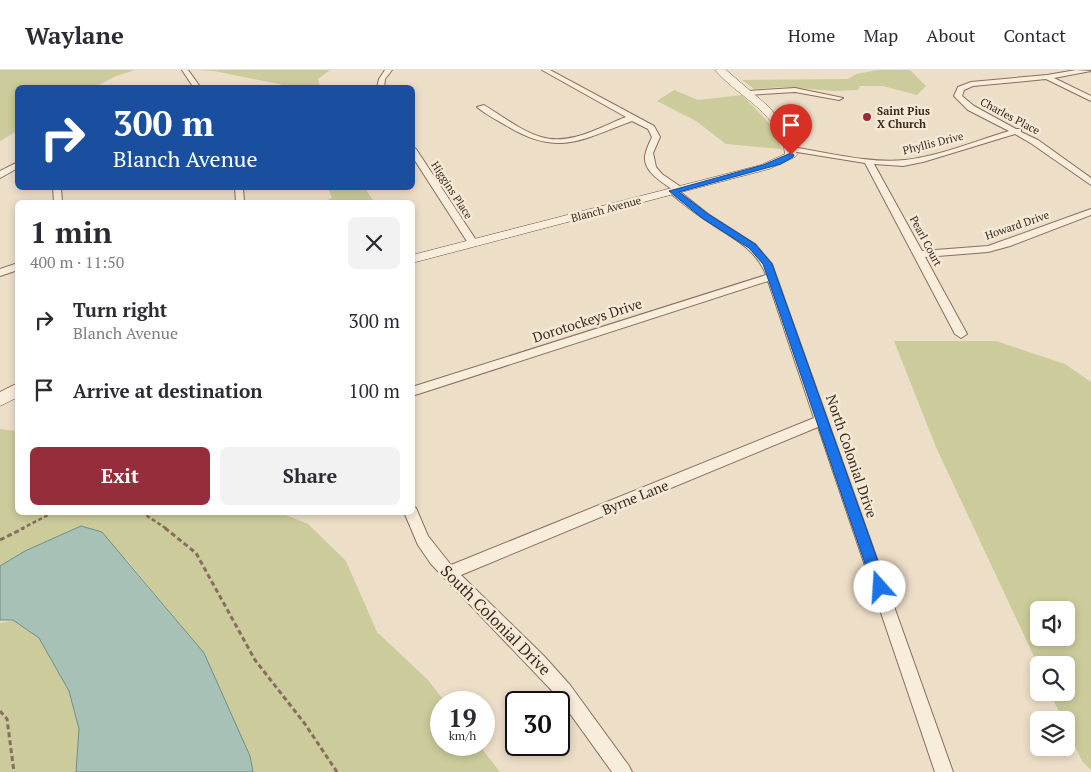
<!DOCTYPE html>
<meta charset="utf-8">
<style>
body{margin:0;font-family:"PT Serif",serif;background:#f2f2f3;color:#2b2b33;height:100vh;display:flex;flex-direction:column;font-size:19px;white-space:nowrap}
*{box-sizing:border-box;margin:0}
p{font-size:16px;color:#7c7c81}
.icon{flex:none;width:28px;height:28px;fill:none;stroke:currentColor;stroke-width:2;stroke-linecap:round;stroke-linejoin:round}
.map{position:relative;flex:1;overflow:hidden}
.drawer{position:absolute;left:15px;top:130px;width:400px;height:315px;display:flex;flex-direction:column;background:#fff;border-radius:8px;box-shadow:0 2px 8px #0003}
.drawer>*{flex:none}
.banner{position:absolute;left:15px;top:15px;width:400px;height:105px;border-radius:8px;box-shadow:0 2px 8px #0003;background:#1a4fa0;color:#fff;overflow:hidden}
.controls{position:absolute;left:1030px;top:531px;display:grid;gap:10px}
.controls a{display:grid;place-items:center;width:45px;height:45px;border-radius:8px;background:#fff;box-shadow:0 2px 8px #0003;font-size:25px}
.speed{position:absolute;left:430px;top:621px;display:flex;gap:10px;font-size:25px;font-weight:700;text-align:center}
.speed>*{display:grid;place-content:center;width:65px;height:65px;border-radius:50%;background:#fff;box-shadow:0 2px 8px #0003;line-height:1}
.speed small{font-size:12px;font-weight:400}
.speed .limit{border:2px solid #111;border-radius:8px;background:#fff;color:#111}
.pin{position:absolute;display:grid;place-items:center;width:42px;height:42px;color:#fff;margin:-51px -21px;border-radius:50% 50% 50% 0;rotate:-45deg;box-shadow:0 0 5px #0007}
.pin .icon{rotate:45deg}
.me{position:absolute;width:55px;margin:-28px;rotate:341deg;stroke-linejoin:round;filter:drop-shadow(0 0 4px #0008)}
.turn{display:flex;align-items:center;gap:18px;height:105px;padding:0 15px;font-size:22px}
.turn .icon{width:65px;height:65px;stroke-width:2.5}
.turn b{display:block;font-size:35px;line-height:42px}
.round{display:grid;place-items:center;flex:none;width:52px;height:52px;border-radius:8px;background:#f2f2f3}
.headline{display:flex;align-items:center;justify-content:space-between;height:85px;padding:0 15px}
h1{font-size:30px;font-weight:700;line-height:38px}
.button{display:flex;gap:10px;margin-top:auto;padding:10px 15px}
.button a{flex:1;height:58px;border-radius:8px;background:#952e3a;color:#fff;font-size:20px;font-weight:700;line-height:58px;text-align:center}
.button a+a{background:#f2f2f3;color:#2b2b33}
ul{padding:0;list-style:none}
li{display:flex;align-items:center;gap:15px;height:70px;padding:0 15px}
li div{flex:1}
li b{display:block;font-size:19px}
li em{font-style:normal}
header{display:flex;align-items:center;gap:30px;box-sizing:border-box;height:70px;padding:0 25px;background:#fff;border-bottom:1px solid #e1e1e2}
header strong{font-size:24px}
nav{display:flex;gap:28px;margin-inline-start:auto;font-size:18px}
.map>svg:first-child{display:block}
.green{fill:#cbcb9b;fill-rule:evenodd}
.water{fill:#a8c1b7;stroke:#6e8f84}
.lines{fill:none;stroke-linecap:round;stroke-linejoin:round}
.minor-casing{stroke:#886f5d;stroke-width:2}
.secondary-casing{stroke:#6a5040;stroke-width:1}
.path-far1{stroke:#886f5d;stroke-width:2.5;stroke-dasharray:4 2.5;stroke-linecap:butt}
.path{stroke:#886f5d;stroke-width:3;stroke-dasharray:5 3;stroke-linecap:butt}
.minor{fill:#f8ecda;fill-rule:evenodd}
.secondary{fill:#f8ecda;fill-rule:evenodd}
.route{fill:#1a73e8;stroke:#114b97}
.poi-dot{fill:#952e3a;stroke:#f5e9d6;stroke-width:2}
.labels{text-anchor:middle;dominant-baseline:central;stroke-width:5;stroke-linejoin:round;paint-order:stroke}
.far-poi-label{font-size:11px;font-weight:bold;fill:#392920;stroke:#f5e9d6;text-anchor:start}
.far-street-label{font-size:11px;fill:#392920;stroke:#f5e9d6}
.street-label{font-size:14px;fill:#392920;stroke:#f5e9d6}
.near-street-label{font-size:16px;fill:#392920;stroke:#f5e9d6}
</style>
<header>
<strong>Waylane</strong>
<nav><a>Home</a><a>Map</a><a>About</a><a>Contact</a></nav>
</header>
<div class="map">
<svg width="1091" height="702" viewBox="0 0 1091 702">
<rect width="100%" height="100%" fill="#eddec7"/>
<g class="green">
<polygon points="0,0 135,0 116,6 95,17 18,18 17,61 0,71"/>
<polygon points="199,0 330,0 318,9 320,17 283,18 283,15 214,1"/>
<polygon points="878,0 910,0 926,16 917,25 883,16 860,16 858,20 834,21 786,17 754,19 742,10 848,9 856,4"/>
<polygon points="674,20 698,30 742,25 775,59 781,79 726,74 696,51 657,31"/>
<polygon points="328,118 365,118 374,132 323,132 332,128"/>
<path d="M 894,271 L 996,271 L 1065,294 L 1091,312 L 1091,700 L 1082,691 L 1066,656 L 1066,650 L 1063,650 L 1050,623 L 1066,622 L 1066,595 L 1039,595 L 1039,597 L 936,377 ZM 1039,540 L 1066,540 L 1066,568 L 1039,568 Z"/>
<polygon points="0,359 17,361 18,442 281,443 308,454 346,491 377,562 428,610 445,632 441,632 441,675 479,675 500,702 253,702 250,686 204,583 126,489 81,456 25,481 0,496"/>
<polygon points="13,550 39,568 69,621 79,659 76,702 0,702 0,553"/>
</g>
<polygon class="water" points="81,456 102,462 204,583 250,686 253,702 76,702 79,659 69,621 39,568 13,550 0,550 0,496 25,481"/>
<g class="lines">
<defs>
<g id="minor">
<polygon points="182,0 188,0 201,18 194,18"/>
<polygon points="385,0 392,0 385,9 384,18 377,18 379,9"/>
<path d="M 542,0 L 550,0 L 654,56 L 660,67 L 653,83 L 656,97 L 662,104 L 681,117 L 682,119 L 679,121 L 708,144 L 755,174 L 772,194 L 953,702 L 935,702 L 818,357 L 461,505 L 544,586 L 570,615 L 629,696 L 632,702 L 612,702 L 558,627 L 431,494 L 418,475 L 404,442 L 412,442 L 412,436 L 416,438 L 428,466 L 451,495 L 814,348 L 768,211 L 412,326 L 412,317 L 766,205 C 756,177 727,165 704,149 C 692,141 681,132 670,123 L 669,121 L 672,119 C 660,111 640,99 646,82 C 647,77 650,72 652,67 L 648,59 L 632,51 C 581,70 558,87 507,56 C 497,50 485,44 477,37 L 484,35 C 502,46 521,61 541,67 C 570,76 600,57 626,47 Z"/>
<path d="M 1076,0 L 1091,1 L 1054,8 L 1091,26 L 1091,31 L 1046,9 L 973,16 L 964,20 L 962,26 L 974,36 L 1016,59 L 1021,59 L 1021,62 L 1038,70 L 1091,108 L 1091,115 L 1032,74 L 1015,64 L 923,92 L 903,96 L 874,94 L 922,181 L 988,176 L 1091,139 L 1091,145 L 1010,176 L 988,182 L 925,187 L 967,264 L 961,268 L 955,264 L 865,93 L 791,81 L 787,79 L 791,77 C 826,82 870,94 905,90 C 940,86 975,71 1009,61 L 968,40 L 954,26 L 958,17 L 971,12 L 1047,5 Z"/>
<polygon points="795,18 843,28 839,30 795,22 747,25 743,23 747,21"/>
<polygon points="412,77 416,79 478,173 476,175 473,176 468,173 412,86"/>
<polygon points="18,92 18,98 0,108 0,101"/>
<polygon points="53,118 61,118 62,132 54,132"/>
<polygon points="235,118 243,118 244,132 236,132"/>
<polygon points="18,193 18,200 0,206 0,199"/>
</g>
<g id="secondary">
<path d="M 715,0 L 726,0 L 768,36 L 790,62 L 795,74 L 797,85 L 795,87 L 769,99 L 412,193 L 412,185 L 761,95 L 785,84 C 781,44 738,27 715,0 Z"/>
<polygon points="18,313 18,327 0,336 0,322"/>
</g>
</defs>
<use href="#minor" class="minor-casing"/>
<use href="#secondary" class="secondary-casing"/>
<g class="path-far1">
<polyline points="141,442 167,459"/>
<polyline points="21,459 54,442"/>
</g>
<g class="path">
<polyline points="165,458 196,483 255,590 305,654 337,702"/>
<polyline points="0,470 24,458"/>
<polyline points="0,641 7,649 14,702"/>
</g>
<use href="#minor" class="minor"/>
<use href="#secondary" class="secondary"/>
</g>
<polygon class="route" points="791,83 794,85 793,87 781,94 679,122 708,144 755,174 772,194 887,517 885,521 880,523 875,521 873,517 763,194 749,178 702,148 669,121 763,95"/>
<circle class="poi-dot" cx="867" cy="47" r="5"/>
<g class="labels">
<g class="far-poi-label">
<text x="877" y="41">Saint Pius<tspan x="877" dy="13">X Church</tspan></text>
</g>
<g class="far-street-label">
<text transform="translate(1010 46) rotate(28)">Charles Place</text>
<text transform="translate(933 73) rotate(-14)">Phyllis Drive</text>
<text transform="translate(452 120) rotate(57)">Higgins Place</text>
<text transform="translate(606 139) rotate(-15)">Blanch Avenue</text>
<text transform="translate(1017 155) rotate(-19)">Howard Drive</text>
<text transform="translate(926 171) rotate(62)">Pearl Court</text>
</g>
<g class="street-label">
<text transform="translate(587 250) rotate(-18)">Dorotockeys Drive</text>
<text transform="translate(852 386) rotate(71)">North Colonial Drive</text>
<text transform="translate(635 427) rotate(-22)">Byrne Lane</text>
</g>
<g class="near-street-label">
<text transform="translate(496 550) rotate(45)">South Colonial Drive</text>
</g>
</g>
</svg>
<div class="controls">
<a><svg class="icon" aria-label="sound" viewBox="0 0 24 24"><path d="M4 9h4l5-4v14l-5-4H4zM17 9q2 3 0 6"/></svg></a>
<a><svg class="icon" aria-label="search" viewBox="0 0 24 24"><circle cx="10" cy="10" r="6"/><path d="M15 15l6 6"/></svg></a>
<a><svg class="icon" aria-label="layers" viewBox="0 0 24 24"><path d="M12 4l9 5-9 5-9-5zM3 14l9 5 9-5"/></svg></a>
</div>
<div class="speed"><div>19<small>km/h</small></div><div class="limit">30</div></div>
<div class="pin" style="left:791px;top:85px;background:#d93025"><svg class="icon" aria-label="arrive" viewBox="0 0 24 24"><path d="M6 21V4h12l-3 4 3 4H6"/></svg></div>
<svg class="me" style="left:880px;top:517px" viewBox="-20 -20 40 40"><circle r="19" fill="#fff"/><path d="M0-13L10 11 0 6-10 11z" fill="#1a73e8"/></svg>
<div class="banner">
<div class="turn"><svg class="icon" aria-label="right" viewBox="0 0 24 24"><path d="M7 20v-9h11M14 6l5 5-5 5"/></svg><div><b>300 m</b>Blanch Avenue</div></div>
</div>
<section class="drawer">
<div class="headline"><div><h1>1 min</h1><p>400 m · 11:50</p></div><a class="round"><svg class="icon" aria-label="close" viewBox="0 0 24 24"><path d="M6 6l12 12M18 6L6 18"/></svg></a></div>
<ul>
<li><svg class="icon" aria-label="right" viewBox="0 0 24 24"><path d="M7 20v-9h11M14 6l5 5-5 5"/></svg><div><b>Turn right</b><p>Blanch Avenue</p></div><em>300 m</em></li>
<li><svg class="icon" aria-label="arrive" viewBox="0 0 24 24"><path d="M6 21V4h12l-3 4 3 4H6"/></svg><div><b>Arrive at destination</b></div><em>100 m</em></li>
</ul>
<div class="button"><a>Exit</a><a>Share</a></div>
</section>
</div>
